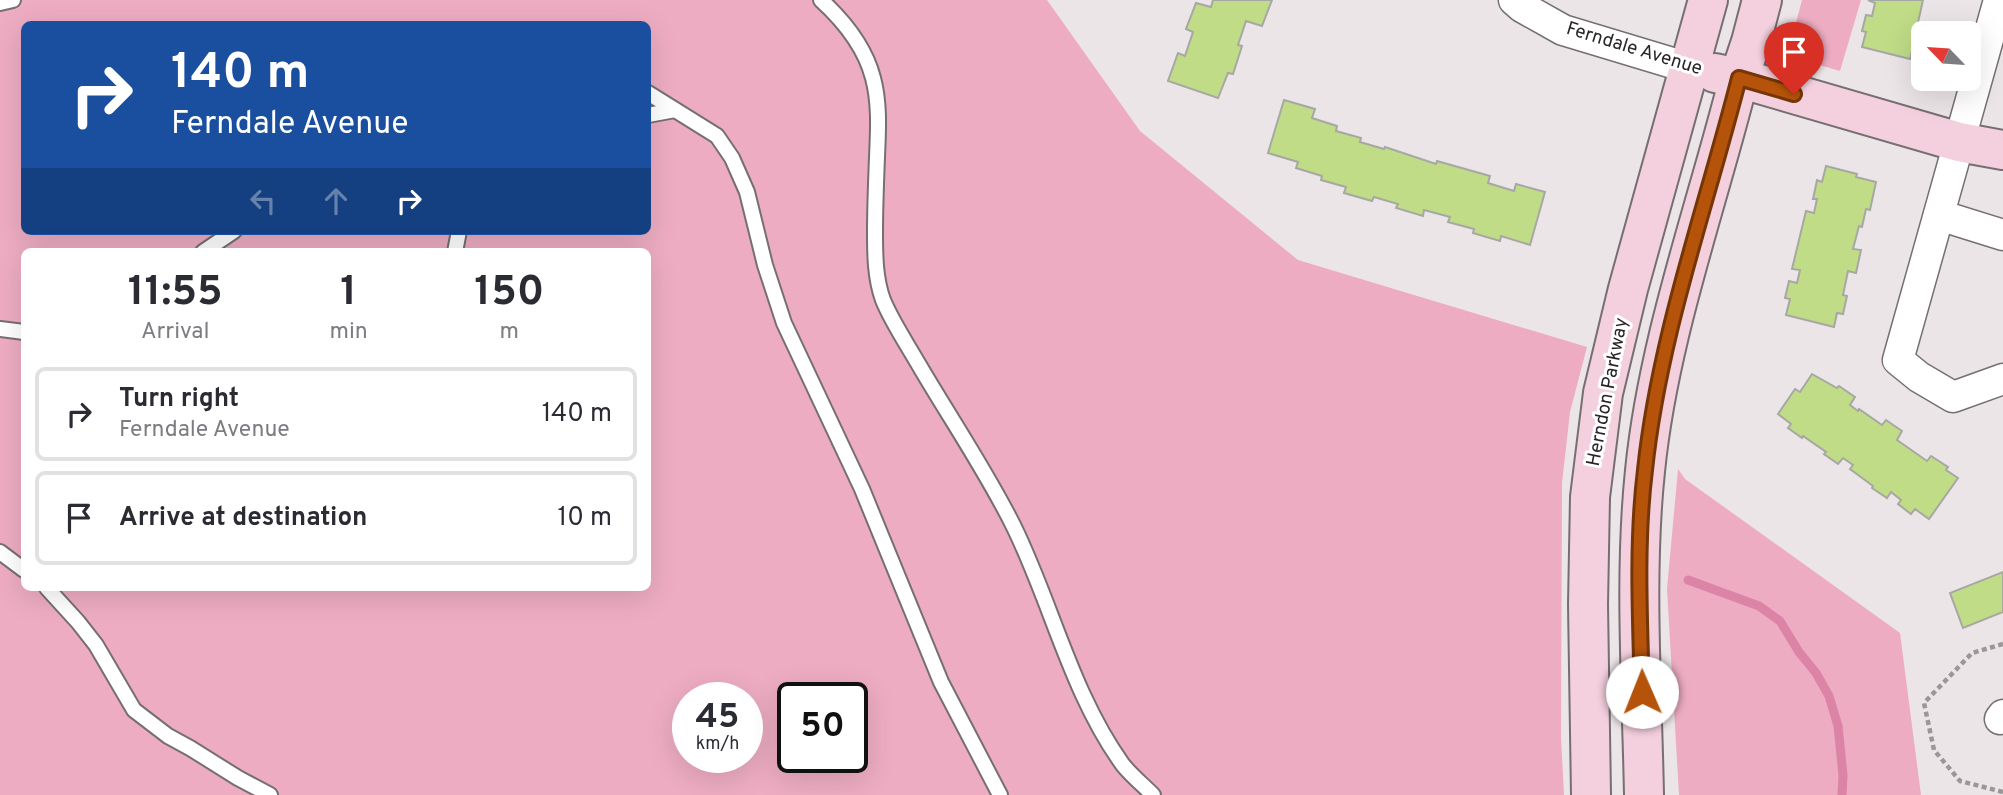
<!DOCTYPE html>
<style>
body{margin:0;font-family:Overpass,sans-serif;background:#f2f2f3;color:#2b2b33;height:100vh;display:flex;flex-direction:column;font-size:26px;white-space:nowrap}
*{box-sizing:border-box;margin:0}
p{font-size:23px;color:#7c7c81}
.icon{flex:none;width:38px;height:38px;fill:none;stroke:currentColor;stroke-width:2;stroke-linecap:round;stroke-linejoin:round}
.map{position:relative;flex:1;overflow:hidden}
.details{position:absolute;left:21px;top:248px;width:630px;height:343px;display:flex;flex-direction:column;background:#fff;border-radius:10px;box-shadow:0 7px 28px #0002}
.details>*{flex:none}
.guide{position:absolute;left:21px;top:21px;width:630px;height:214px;border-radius:10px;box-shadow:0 7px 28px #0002;background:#1a4fa0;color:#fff;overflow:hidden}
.needle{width:46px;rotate:295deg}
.buttons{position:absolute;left:1911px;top:21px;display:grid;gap:14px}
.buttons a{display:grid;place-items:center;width:70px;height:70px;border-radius:10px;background:#fff;box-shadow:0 7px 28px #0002;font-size:35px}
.speed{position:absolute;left:672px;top:682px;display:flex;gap:14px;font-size:35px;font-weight:700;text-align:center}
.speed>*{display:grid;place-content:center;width:91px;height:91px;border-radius:50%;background:#fff;box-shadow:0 7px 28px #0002;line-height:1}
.speed small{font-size:18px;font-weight:400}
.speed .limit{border:4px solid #111;border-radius:10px;background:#fff;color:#111}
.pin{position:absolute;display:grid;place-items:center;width:60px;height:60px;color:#fff;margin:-72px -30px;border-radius:50% 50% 50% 0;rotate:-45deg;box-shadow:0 0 7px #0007}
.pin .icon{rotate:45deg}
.me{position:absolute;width:77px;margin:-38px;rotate:359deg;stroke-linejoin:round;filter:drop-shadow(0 0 5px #0008)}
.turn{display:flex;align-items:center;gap:24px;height:147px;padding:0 35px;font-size:32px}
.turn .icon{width:91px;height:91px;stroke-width:2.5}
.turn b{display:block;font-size:49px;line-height:60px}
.lanes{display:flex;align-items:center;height:66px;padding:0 35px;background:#0003;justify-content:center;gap:35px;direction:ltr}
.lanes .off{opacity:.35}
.eta{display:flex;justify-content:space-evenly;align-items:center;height:119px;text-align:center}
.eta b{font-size:42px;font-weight:700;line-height:49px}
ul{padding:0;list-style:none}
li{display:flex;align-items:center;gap:21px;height:94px;margin:0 14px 10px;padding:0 21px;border:4px solid #e1e1e2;border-radius:10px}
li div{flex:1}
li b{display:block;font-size:26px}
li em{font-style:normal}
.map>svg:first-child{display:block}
.green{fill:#edacc2;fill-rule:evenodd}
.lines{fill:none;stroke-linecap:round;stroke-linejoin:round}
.stream{stroke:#dc84a5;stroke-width:9}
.building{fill:#c0dc87;stroke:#a6a8a3;stroke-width:2}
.lane-casing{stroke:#766f71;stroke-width:18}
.street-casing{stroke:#766f71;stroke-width:33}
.secondary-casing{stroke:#766f71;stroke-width:42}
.path{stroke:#9b9697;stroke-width:4.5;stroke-dasharray:5 3.5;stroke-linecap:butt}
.lane{stroke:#fff;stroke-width:14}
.street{stroke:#fff;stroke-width:30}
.secondary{stroke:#f4cfde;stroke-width:38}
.route-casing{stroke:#753606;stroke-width:18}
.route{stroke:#b45309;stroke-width:12}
.labels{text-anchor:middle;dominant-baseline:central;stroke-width:6;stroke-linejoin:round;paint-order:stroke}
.street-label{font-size:19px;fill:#282526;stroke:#fff}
</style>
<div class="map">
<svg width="2003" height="795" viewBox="0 0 2003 795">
<rect width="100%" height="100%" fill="#ece5e7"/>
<g class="green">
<path d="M 0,0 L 1047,0 L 1140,131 L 1298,260 L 1587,347 L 1570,412 L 1562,483 L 1561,737 L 1564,795 L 0,795 ZM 24,24 L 648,24 L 648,231 L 24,231 ZM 24,252 L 648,252 L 648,588 L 24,588 ZM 688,698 L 747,698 L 747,758 L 688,758 ZM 793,698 L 852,698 L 852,758 L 793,758 Z"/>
<polygon points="1802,0 1861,0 1840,71 1792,57 1793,34"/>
<polygon points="1678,469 1685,479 1900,633 1921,795 1679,795 1667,589"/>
</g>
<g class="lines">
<polyline class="stream" points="1688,580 1759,606 1780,621 1799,652 1816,673 1829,696 1838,726 1843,775 1842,795"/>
</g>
<g class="building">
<polygon points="1213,0 1272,0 1262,26 1246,21 1238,45 1242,46 1233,74 1228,73 1218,98 1168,81 1178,53 1185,56 1193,32 1186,29 1196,3 1211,7"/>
<polygon points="1868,0 1923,0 1917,27 1924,28 1919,48 1913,47 1910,59 1862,47 1866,32 1862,31 1866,15 1872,16 1875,3"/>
<polygon points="1284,100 1315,109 1312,118 1337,126 1336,131 1361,138 1360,142 1384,149 1385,147 1436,164 1437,161 1490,176 1488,183 1514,191 1516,184 1545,192 1530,245 1501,236 1500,241 1473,233 1474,229 1448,222 1450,217 1424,210 1423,216 1396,208 1398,204 1374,197 1372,201 1344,193 1346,187 1321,180 1322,176 1296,168 1298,162 1268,153"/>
<polygon points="1826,166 1857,174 1856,177 1876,182 1870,210 1866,209 1862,227 1859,226 1853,249 1861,250 1856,273 1848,271 1843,295 1847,296 1843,314 1837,313 1834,327 1786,315 1790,299 1785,298 1789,281 1797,283 1800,270 1792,269 1806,211 1814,213 1817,199 1813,199 1817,180 1822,182"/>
<polygon points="1812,374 1837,388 1839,386 1855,397 1850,405 1858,411 1859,409 1882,425 1886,420 1902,431 1897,440 1927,461 1931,456 1948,467 1946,470 1958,478 1929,519 1915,509 1911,514 1898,504 1901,500 1891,492 1887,498 1872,488 1873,486 1850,469 1853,465 1843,458 1838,464 1824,454 1826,452 1803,436 1802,438 1788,428 1791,424 1778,414 1795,389 1800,392"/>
<polygon points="2003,572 2003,612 1963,628 1950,593"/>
</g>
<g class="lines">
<defs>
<g id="lane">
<path d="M 821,0 C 844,21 865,47 873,78 C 880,104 878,132 877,157 C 876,182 875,207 875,232 C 875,254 875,278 883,300 C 892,322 907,344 919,365 C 950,418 985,469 1013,525 C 1052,604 1071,693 1123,765 C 1132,776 1143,785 1153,795"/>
<polyline points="0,3 13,0"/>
<polyline points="648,93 717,136 732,158 747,192 765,265 784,323 862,489 941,682 1000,795"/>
<polyline points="648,115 675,110"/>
<polyline points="203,252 234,231"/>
<polyline points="455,252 459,231"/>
<polyline points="0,329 24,332"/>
<polyline points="0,552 24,570"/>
<polyline points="47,588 78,622 96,645 134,710 168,736 190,748 238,778 270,795"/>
</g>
<g id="street">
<polyline points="1514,0 1522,7 1563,30 1689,68"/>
<polyline points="1999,0 1898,360 1919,377 1953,397 2003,379"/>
<polyline points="1939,215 2003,235"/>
<polyline points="2000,719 2003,715"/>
</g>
<g id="secondary">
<polyline points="1715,73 1739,78 1959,142 2003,150"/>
<polyline points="1591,795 1588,605 1590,497 1603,393 1628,289 1708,0"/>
<path d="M 1644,795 C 1642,689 1634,576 1645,471 C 1658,339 1707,206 1739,78 L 1751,42 L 1762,0"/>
</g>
</defs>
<use href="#lane" class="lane-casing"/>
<use href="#street" class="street-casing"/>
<use href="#secondary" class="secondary-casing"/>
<polyline class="path" points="2003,644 1972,653 1924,703 1934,750 1960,781 2003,792"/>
<use href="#lane" class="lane"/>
<use href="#street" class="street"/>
<use href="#secondary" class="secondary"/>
</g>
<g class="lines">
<defs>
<path id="route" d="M 1642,692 C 1640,619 1636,543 1645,470 C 1659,336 1706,208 1739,78 L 1794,94"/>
</defs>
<use href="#route" class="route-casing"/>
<use href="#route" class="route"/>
</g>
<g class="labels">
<g class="street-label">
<text transform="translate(1634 49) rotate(17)">Ferndale Avenue</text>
<text transform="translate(1608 392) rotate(-79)">Herndon Parkway</text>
</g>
</g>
</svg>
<div class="buttons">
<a><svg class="needle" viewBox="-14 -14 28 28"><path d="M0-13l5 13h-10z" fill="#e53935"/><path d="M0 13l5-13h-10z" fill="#7c7c81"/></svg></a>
</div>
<div class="speed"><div>45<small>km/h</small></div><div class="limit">50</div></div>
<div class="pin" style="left:1794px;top:94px;background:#d93025"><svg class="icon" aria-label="arrive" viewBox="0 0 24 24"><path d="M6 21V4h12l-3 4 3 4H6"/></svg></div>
<svg class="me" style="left:1642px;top:692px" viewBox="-20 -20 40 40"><circle r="19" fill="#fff"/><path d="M0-13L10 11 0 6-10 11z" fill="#b45309"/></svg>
<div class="guide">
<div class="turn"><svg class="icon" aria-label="right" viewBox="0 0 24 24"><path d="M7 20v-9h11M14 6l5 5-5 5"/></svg><div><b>140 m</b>Ferndale Avenue</div></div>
<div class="lanes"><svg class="icon off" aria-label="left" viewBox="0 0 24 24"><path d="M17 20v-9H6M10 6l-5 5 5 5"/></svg><svg class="icon off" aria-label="ahead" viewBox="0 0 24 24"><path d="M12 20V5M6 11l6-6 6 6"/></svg><svg class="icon" aria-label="right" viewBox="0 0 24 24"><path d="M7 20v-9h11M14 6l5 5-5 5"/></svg></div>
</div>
<section class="details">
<div class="eta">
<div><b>11:55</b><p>Arrival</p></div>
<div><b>1</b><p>min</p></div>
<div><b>150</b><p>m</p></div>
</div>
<ul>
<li><svg class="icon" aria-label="right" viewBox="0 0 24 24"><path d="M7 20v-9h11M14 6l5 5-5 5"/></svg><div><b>Turn right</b><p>Ferndale Avenue</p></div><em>140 m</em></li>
<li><svg class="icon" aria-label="arrive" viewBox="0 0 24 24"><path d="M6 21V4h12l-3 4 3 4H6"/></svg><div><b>Arrive at destination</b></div><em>10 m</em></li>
</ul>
</section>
</div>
